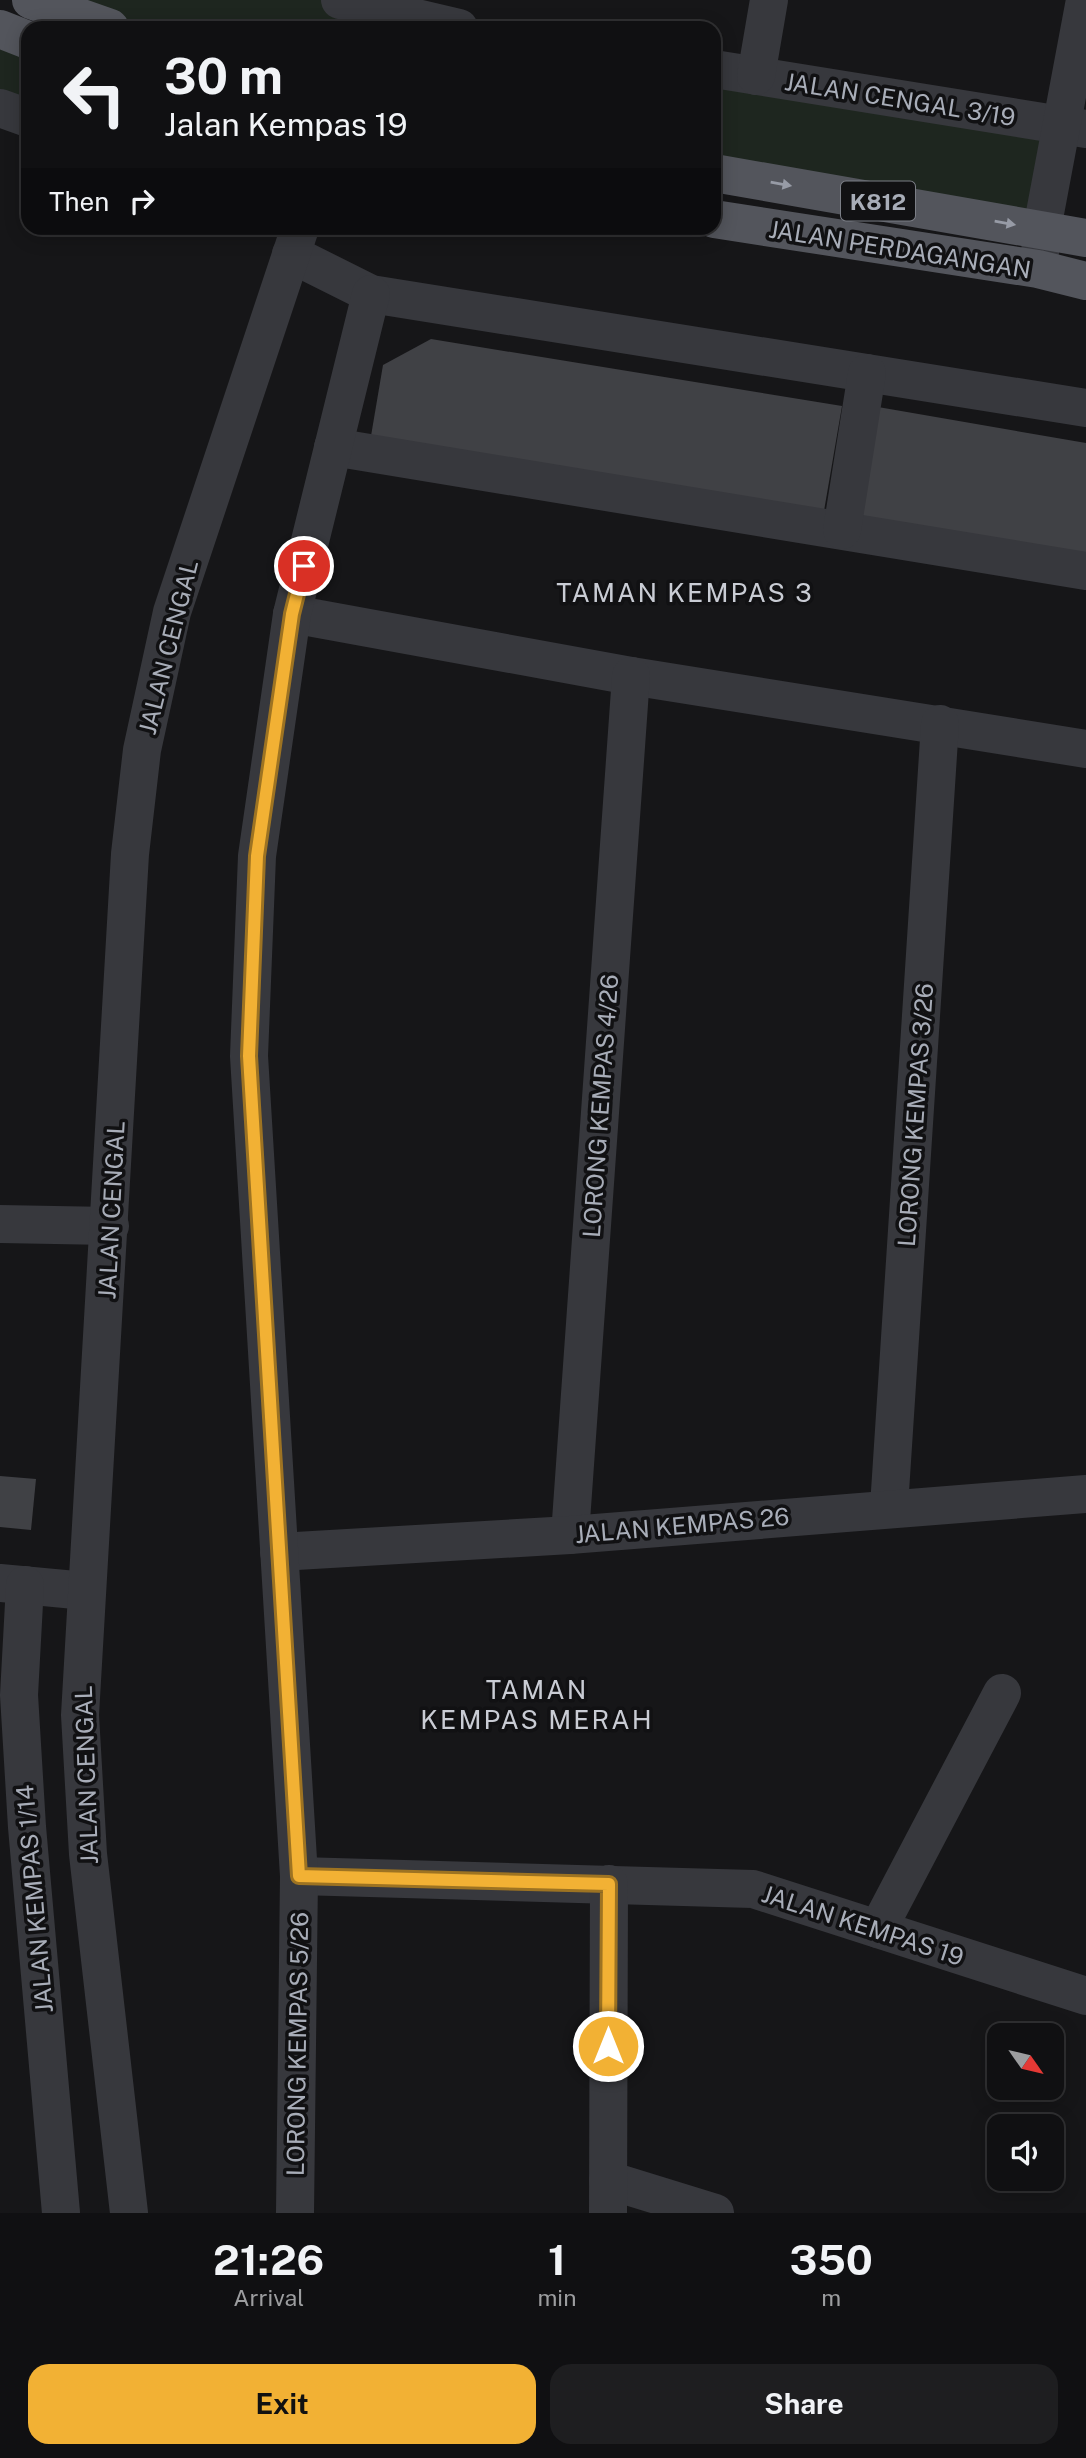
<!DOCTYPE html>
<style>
body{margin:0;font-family:"Public Sans",sans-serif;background:#1e1e20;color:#f1f3f6;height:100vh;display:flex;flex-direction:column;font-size:26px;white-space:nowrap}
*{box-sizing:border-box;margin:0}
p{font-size:23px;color:#9c9d9f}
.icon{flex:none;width:38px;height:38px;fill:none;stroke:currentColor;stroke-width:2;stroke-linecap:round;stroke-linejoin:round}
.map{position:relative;height:2213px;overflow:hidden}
.panel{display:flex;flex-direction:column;background:#101012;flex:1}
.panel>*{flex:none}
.guide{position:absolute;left:21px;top:21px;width:700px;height:214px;border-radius:21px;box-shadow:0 4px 18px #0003,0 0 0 2px #303032;background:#101012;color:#f1f3f6;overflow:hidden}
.needle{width:46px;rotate:124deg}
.controls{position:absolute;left:987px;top:2023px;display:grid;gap:14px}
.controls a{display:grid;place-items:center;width:77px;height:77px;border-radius:14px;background:#101012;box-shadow:0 4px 18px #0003,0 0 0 2px #303032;font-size:35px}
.pin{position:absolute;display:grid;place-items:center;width:60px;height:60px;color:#fff;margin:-30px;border:4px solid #fff;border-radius:50%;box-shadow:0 2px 7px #0007}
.me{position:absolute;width:77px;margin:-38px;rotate:0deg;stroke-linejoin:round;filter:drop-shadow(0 0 5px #0008)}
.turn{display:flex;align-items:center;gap:24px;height:147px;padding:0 28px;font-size:32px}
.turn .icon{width:91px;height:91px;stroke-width:2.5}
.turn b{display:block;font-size:49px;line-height:60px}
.then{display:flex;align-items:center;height:66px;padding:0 28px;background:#0003;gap:14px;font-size:26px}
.eta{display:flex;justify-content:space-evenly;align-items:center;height:119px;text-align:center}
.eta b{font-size:42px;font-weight:700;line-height:49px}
.primary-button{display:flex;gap:14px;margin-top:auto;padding:14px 28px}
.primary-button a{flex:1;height:80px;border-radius:21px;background:#f2b134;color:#111;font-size:28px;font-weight:700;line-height:80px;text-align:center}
.primary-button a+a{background:#1e1e20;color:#f1f3f6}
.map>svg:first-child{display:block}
.green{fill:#1e261f}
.building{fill:#404145}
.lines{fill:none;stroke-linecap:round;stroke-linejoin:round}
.minor{stroke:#37383d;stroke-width:38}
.major{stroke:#53555c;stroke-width:38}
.oneway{fill:#979ba6}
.route-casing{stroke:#9d7322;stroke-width:18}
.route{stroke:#f2b134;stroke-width:12}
.labels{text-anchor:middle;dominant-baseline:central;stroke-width:7;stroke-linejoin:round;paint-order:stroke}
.shield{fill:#111113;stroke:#7b7e86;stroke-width:2}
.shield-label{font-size:23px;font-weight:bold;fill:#a8adb8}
.street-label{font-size:24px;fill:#a8adb8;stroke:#111113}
.neighbourhood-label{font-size:26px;letter-spacing:2px;fill:#c9ccd4;stroke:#111113}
</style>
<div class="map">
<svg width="1086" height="2213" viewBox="0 0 1086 2213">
<rect width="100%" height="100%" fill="#161618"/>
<g class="green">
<polygon points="31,0 340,0 470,28 110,28"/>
<polygon points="0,29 28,40 28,120 0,109"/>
<polygon points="714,69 1063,125 1042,229 714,173"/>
</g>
<g class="building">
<polygon points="431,339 842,406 824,511 371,436 383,365"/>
<polygon points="878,407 1086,443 1086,556 859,517"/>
<polygon points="0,1476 36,1479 31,1530 0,1527"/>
</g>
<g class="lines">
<g class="minor">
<polyline points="340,0 459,28"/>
<polyline points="714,69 1086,129"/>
<polyline points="756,76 769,0"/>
<polyline points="0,108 28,118"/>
<polyline points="291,254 371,294 1086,408"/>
<polyline points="1039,264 1042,229 1085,0"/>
<polyline points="333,447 1086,571"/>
<polyline points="842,530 867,373"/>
<polyline points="292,614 631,676 1086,749"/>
<polyline points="0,1224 110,1226"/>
<polyline points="889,1507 940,724"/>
<polyline points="570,1535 631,676"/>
<polyline points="279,1552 570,1535 1086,1494"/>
<polyline points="0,1583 86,1591"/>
<polyline points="25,1585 19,1695 27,1827 61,2213"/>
<polyline points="299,1876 753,1889 1086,1996"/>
<polyline points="878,1929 1002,1693"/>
<polyline points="608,2180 715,2213"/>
<polyline points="129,2213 88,1854 80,1715 130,854 142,750 172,612 300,228"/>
<polyline points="295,2213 299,1876 249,1056 257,856 292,614 371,294"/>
<polyline points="608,2213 609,1884"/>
</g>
<g class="major">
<polyline points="31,0 110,28"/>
<polyline points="0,29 28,40"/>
<polyline points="714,173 1086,238"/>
<polyline points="714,219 1038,269 1086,281"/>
</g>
</g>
<defs><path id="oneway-solid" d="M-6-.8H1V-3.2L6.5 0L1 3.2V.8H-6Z" transform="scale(1.75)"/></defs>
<g class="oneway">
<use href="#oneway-solid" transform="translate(781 184) rotate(10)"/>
<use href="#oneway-solid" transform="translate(1005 223) rotate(10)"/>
</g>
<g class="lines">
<defs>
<polyline id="route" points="304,566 292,614 257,856 249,1056 299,1876 609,1884 608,2046"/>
</defs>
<use href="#route" class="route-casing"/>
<use href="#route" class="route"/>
</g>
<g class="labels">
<rect class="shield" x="841" y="181.5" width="74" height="39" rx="5"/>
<g class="shield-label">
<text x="878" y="201">K812</text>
</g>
<g class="street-label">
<text transform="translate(900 99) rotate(9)">JALAN CENGAL 3/19</text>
<text transform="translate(900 249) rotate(9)">JALAN PERDAGANGAN</text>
<text transform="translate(168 647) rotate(-76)">JALAN CENGAL</text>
<text transform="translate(600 1106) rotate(-86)">LORONG KEMPAS 4/26</text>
<text transform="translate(915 1115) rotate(-86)">LORONG KEMPAS 3/26</text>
<text transform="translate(111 1210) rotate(-87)">JALAN CENGAL</text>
<text transform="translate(682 1525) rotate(-5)">JALAN KEMPAS 26</text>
<text transform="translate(86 1775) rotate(-92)">JALAN CENGAL</text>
<text transform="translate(34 1899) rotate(-95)">JALAN KEMPAS 1/14</text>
<text transform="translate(863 1925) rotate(18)">JALAN KEMPAS 19</text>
<text transform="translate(297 2044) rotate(-89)">LORONG KEMPAS 5/26</text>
</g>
<g class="neighbourhood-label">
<text x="685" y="592">TAMAN KEMPAS 3</text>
<text x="537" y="1689">TAMAN<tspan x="537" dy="30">KEMPAS MERAH</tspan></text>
</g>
</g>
</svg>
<div class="controls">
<a><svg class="needle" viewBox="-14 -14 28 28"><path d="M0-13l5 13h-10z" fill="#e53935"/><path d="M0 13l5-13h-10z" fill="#9c9d9f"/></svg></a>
<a><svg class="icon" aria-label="sound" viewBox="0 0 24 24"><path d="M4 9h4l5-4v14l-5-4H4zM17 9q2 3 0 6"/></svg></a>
</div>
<div class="pin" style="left:304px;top:566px;background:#d93025"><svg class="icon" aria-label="arrive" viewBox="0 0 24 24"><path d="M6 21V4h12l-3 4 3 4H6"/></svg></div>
<svg class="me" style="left:608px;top:2046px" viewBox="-20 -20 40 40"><circle r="17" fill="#f2b134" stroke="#fff" stroke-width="3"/><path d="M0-11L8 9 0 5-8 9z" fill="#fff"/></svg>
<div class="guide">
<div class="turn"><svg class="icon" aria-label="left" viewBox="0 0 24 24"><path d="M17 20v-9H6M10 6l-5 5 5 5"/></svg><div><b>30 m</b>Jalan Kempas 19</div></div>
<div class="then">Then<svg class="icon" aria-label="right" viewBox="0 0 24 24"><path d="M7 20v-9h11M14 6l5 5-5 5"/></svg></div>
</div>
</div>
<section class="panel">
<div class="eta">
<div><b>21:26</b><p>Arrival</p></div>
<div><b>1</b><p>min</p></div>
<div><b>350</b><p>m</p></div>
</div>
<div class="primary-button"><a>Exit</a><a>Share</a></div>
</section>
